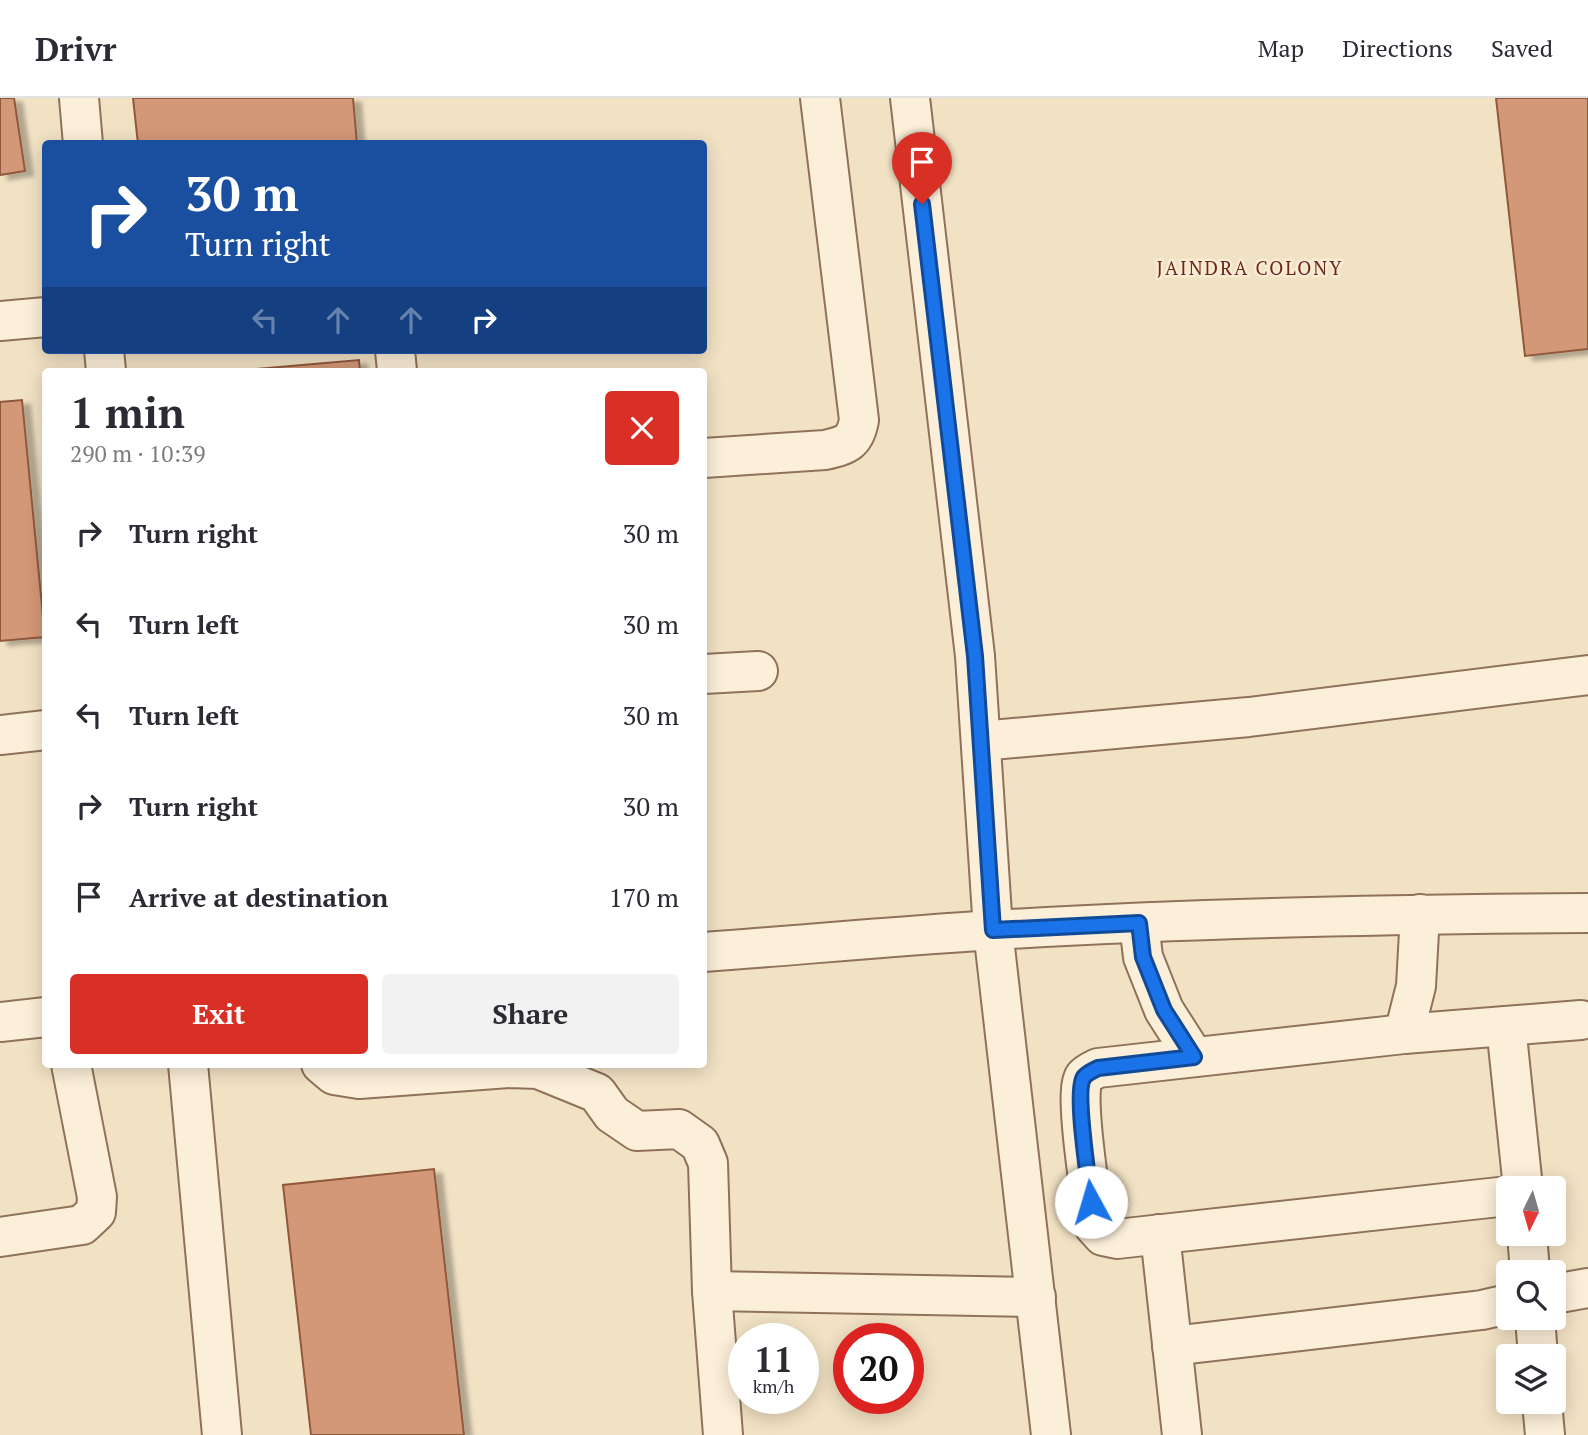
<!DOCTYPE html>
<meta charset="utf-8">
<style>
body{margin:0;font-family:"PT Serif",serif;background:#f2f2f3;color:#2b2b33;height:100vh;display:flex;flex-direction:column;font-size:26px;white-space:nowrap}
*{box-sizing:border-box;margin:0}
p{font-size:23px;color:#7c7c81}
.icon{flex:none;width:38px;height:38px;fill:none;stroke:currentColor;stroke-width:2;stroke-linecap:round;stroke-linejoin:round}
.map{position:relative;flex:1;overflow:hidden}
.side{position:absolute;left:42px;top:270px;width:665px;height:700px;display:flex;flex-direction:column;background:#fff;border-radius:7px;box-shadow:0 4px 18px #0003}
.side>*{flex:none}
.guide{position:absolute;left:42px;top:42px;width:665px;height:214px;border-radius:7px;box-shadow:0 4px 18px #0003;background:#1a4fa0;color:#fff;overflow:hidden}
.needle{width:46px;rotate:185deg}
.tools{position:absolute;left:1496px;top:1078px;display:grid;gap:14px}
.tools a{display:grid;place-items:center;width:70px;height:70px;border-radius:7px;background:#fff;box-shadow:0 4px 18px #0003;font-size:35px}
.speed{position:absolute;left:728px;top:1225px;display:flex;gap:14px;font-size:35px;font-weight:700;text-align:center}
.speed>*{display:grid;place-content:center;width:91px;height:91px;border-radius:50%;background:#fff;box-shadow:0 4px 18px #0003;line-height:1}
.speed small{font-size:18px;font-weight:400}
.speed .limit{border:10px solid #d22;background:#fff;color:#111}
.pin{position:absolute;display:grid;place-items:center;width:60px;height:60px;color:#fff;margin:-72px -30px;border-radius:50% 50% 50% 0;rotate:-45deg;box-shadow:0 0 7px #0007}
.pin .icon{rotate:45deg}
.me{position:absolute;width:77px;margin:-38px;rotate:354deg;stroke-linejoin:round;filter:drop-shadow(0 0 5px #0008)}
.turn{display:flex;align-items:center;gap:24px;height:147px;padding:0 28px;font-size:32px}
.turn .icon{width:91px;height:91px;stroke-width:2.5}
.turn b{display:block;font-size:49px;line-height:60px}
.lanes{display:flex;align-items:center;height:66px;padding:0 28px;background:#0003;justify-content:center;gap:35px;direction:ltr}
.lanes .off{opacity:.35}
.round{display:grid;place-items:center;flex:none;width:74px;height:74px;border-radius:7px;background:#f2f2f3}
.head{display:flex;align-items:center;justify-content:space-between;height:119px;padding:0 28px}
h1{font-size:42px;font-weight:600;line-height:52px}
.cta{display:flex;gap:14px;margin-top:auto;padding:14px 28px}
.cta a{flex:1;height:80px;border-radius:7px;background:#d93025;color:#fff;font-size:28px;font-weight:600;line-height:80px;text-align:center}
.cta a+a{background:#f2f2f3;color:#2b2b33}
ul{padding:0;list-style:none}
li{display:flex;align-items:center;gap:21px;height:91px;padding:0 28px}
li div{flex:1}
li b{display:block;font-size:26px}
li em{font-style:normal}
header{display:flex;align-items:center;gap:42px;box-sizing:border-box;height:98px;padding:0 35px;background:#fff;border-bottom:2px solid #e1e1e2}
header strong{font-size:33px}
nav{display:flex;gap:38px;margin-inline-start:auto;font-size:24px}
.map>svg:first-child{display:block}
.building{fill:#d39877;stroke:#90593c;stroke-width:2;filter:url(#shadow)}
.lines{fill:none;stroke-linecap:round;stroke-linejoin:round}
.minor-casing{stroke:#8f7259;stroke-width:42}
.minor{stroke:#fcefd9;stroke-width:38}
.route-casing{stroke:#114b97;stroke-width:18}
.route{stroke:#1a73e8;stroke-width:12}
.labels{text-anchor:middle;dominant-baseline:central;stroke-width:5;stroke-linejoin:round;paint-order:stroke}
.neighbourhood-label{font-size:19px;letter-spacing:2px;fill:#6e2619;stroke:#f9ecd5}
</style>
<header>
<strong>Drivr</strong>
<nav><a>Map</a><a>Directions</a><a>Saved</a></nav>
</header>
<div class="map">
<svg width="1588" height="1337" viewBox="0 0 1588 1337">
<defs>
<filter id="shadow"><feDropShadow dx="8" dy="4.5" stdDeviation="2" flood-color="#0004"/></filter>
</defs>
<rect width="100%" height="100%" fill="#f2e2c4"/>
<g class="building">
<polygon points="0,0 14,0 25,73 0,77"/>
<polygon points="133,0 353,0 357,46 138,46"/>
<polygon points="1496,0 1588,0 1588,251 1525,258"/>
<polygon points="359,262 360,273 232,273"/>
<polygon points="22,302 45,539 0,543 0,304"/>
<polygon points="434,1071 464,1337 311,1337 283,1087"/>
</g>
<g class="lines">
<defs>
<g id="minor">
<polyline points="79,0 83,46"/>
<polyline points="910,0 975,558 993,832 1051,1337"/>
<polyline points="0,223 46,219"/>
<polyline points="104,252 106,273"/>
<polyline points="395,252 397,273"/>
<path d="M 704,360 L 825,352 C 847,347 855,344 859,322 L 820,0"/>
<polyline points="704,576 758,573"/>
<polyline points="0,637 46,632"/>
<polyline points="981,643 1249,619 1588,577"/>
<polyline points="1139,825 1143,859 1164,912 1194,959"/>
<path d="M 704,854 C 800,847 897,838 994,832 C 1192,820 1390,816 1588,815"/>
<polyline points="0,924 46,919"/>
<polyline points="1506,928 1523,1090"/>
<polyline points="1404,936 1416,888 1420,816"/>
<polyline points="188,966 222,1337"/>
<polyline points="321,966 334,977 359,981 510,970 538,971 597,995 612,1016 637,1033 679,1031 700,1046 708,1065 712,1193 723,1337"/>
<path d="M 1508,1098 L 1117,1141 L 1103,1138 L 1094,1128 C 1092,1104 1073,993 1084,979 C 1087,975 1094,972 1098,970 L 1404,936 L 1581,922"/>
<polyline points="1160,1136 1182,1337"/>
<polyline points="1527,1136 1530,1174"/>
<polyline points="0,1139 82,1127 96,1114 97,1099 71,966"/>
<polyline points="712,1193 1036,1199"/>
<polyline points="1554,1196 1588,1190"/>
<polyline points="1535,1220 1538,1258"/>
<polyline points="1172,1248 1482,1212 1508,1206"/>
<polyline points="1542,1304 1545,1337"/>
</g>
</defs>
<use href="#minor" class="minor-casing"/>
<use href="#minor" class="minor"/>
</g>
<g class="lines">
<defs>
<path id="route" d="M 922,106 L 975,558 L 993,832 L 1139,825 L 1143,859 L 1164,912 L 1194,959 L 1098,970 C 1094,972 1087,975 1084,979 C 1074,992 1089,1083 1091,1104"/>
</defs>
<use href="#route" class="route-casing"/>
<use href="#route" class="route"/>
</g>
<g class="labels">
<g class="neighbourhood-label">
<text x="1250" y="169">JAINDRA COLONY</text>
</g>
</g>
</svg>
<div class="tools">
<a><svg class="needle" viewBox="-14 -14 28 28"><path d="M0-13l5 13h-10z" fill="#e53935"/><path d="M0 13l5-13h-10z" fill="#7c7c81"/></svg></a>
<a><svg class="icon" aria-label="search" viewBox="0 0 24 24"><circle cx="10" cy="10" r="6"/><path d="M15 15l6 6"/></svg></a>
<a><svg class="icon" aria-label="layers" viewBox="0 0 24 24"><path d="M12 4l9 5-9 5-9-5zM3 14l9 5 9-5"/></svg></a>
</div>
<div class="speed"><div>11<small>km/h</small></div><div class="limit">20</div></div>
<div class="pin" style="left:922px;top:106px;background:#d93025"><svg class="icon" aria-label="arrive" viewBox="0 0 24 24"><path d="M6 21V4h12l-3 4 3 4H6"/></svg></div>
<svg class="me" style="left:1091px;top:1104px" viewBox="-20 -20 40 40"><circle r="19" fill="#fff"/><path d="M0-13L10 11 0 6-10 11z" fill="#1a73e8"/></svg>
<div class="guide">
<div class="turn"><svg class="icon" aria-label="right" viewBox="0 0 24 24"><path d="M7 20v-9h11M14 6l5 5-5 5"/></svg><div><b>30 m</b>Turn right</div></div>
<div class="lanes"><svg class="icon off" aria-label="left" viewBox="0 0 24 24"><path d="M17 20v-9H6M10 6l-5 5 5 5"/></svg><svg class="icon off" aria-label="ahead" viewBox="0 0 24 24"><path d="M12 20V5M6 11l6-6 6 6"/></svg><svg class="icon off" aria-label="ahead" viewBox="0 0 24 24"><path d="M12 20V5M6 11l6-6 6 6"/></svg><svg class="icon" aria-label="right" viewBox="0 0 24 24"><path d="M7 20v-9h11M14 6l5 5-5 5"/></svg></div>
</div>
<section class="side">
<div class="head"><div><h1>1 min</h1><p>290 m · 10:39</p></div><a class="round" style="background:#d93025;color:#fff"><svg class="icon" aria-label="close" viewBox="0 0 24 24"><path d="M6 6l12 12M18 6L6 18"/></svg></a></div>
<ul>
<li><svg class="icon" aria-label="right" viewBox="0 0 24 24"><path d="M7 20v-9h11M14 6l5 5-5 5"/></svg><div><b>Turn right</b></div><em>30 m</em></li>
<li><svg class="icon" aria-label="left" viewBox="0 0 24 24"><path d="M17 20v-9H6M10 6l-5 5 5 5"/></svg><div><b>Turn left</b></div><em>30 m</em></li>
<li><svg class="icon" aria-label="left" viewBox="0 0 24 24"><path d="M17 20v-9H6M10 6l-5 5 5 5"/></svg><div><b>Turn left</b></div><em>30 m</em></li>
<li><svg class="icon" aria-label="right" viewBox="0 0 24 24"><path d="M7 20v-9h11M14 6l5 5-5 5"/></svg><div><b>Turn right</b></div><em>30 m</em></li>
<li><svg class="icon" aria-label="arrive" viewBox="0 0 24 24"><path d="M6 21V4h12l-3 4 3 4H6"/></svg><div><b>Arrive at destination</b></div><em>170 m</em></li>
</ul>
<div class="cta"><a>Exit</a><a>Share</a></div>
</section>
</div>
